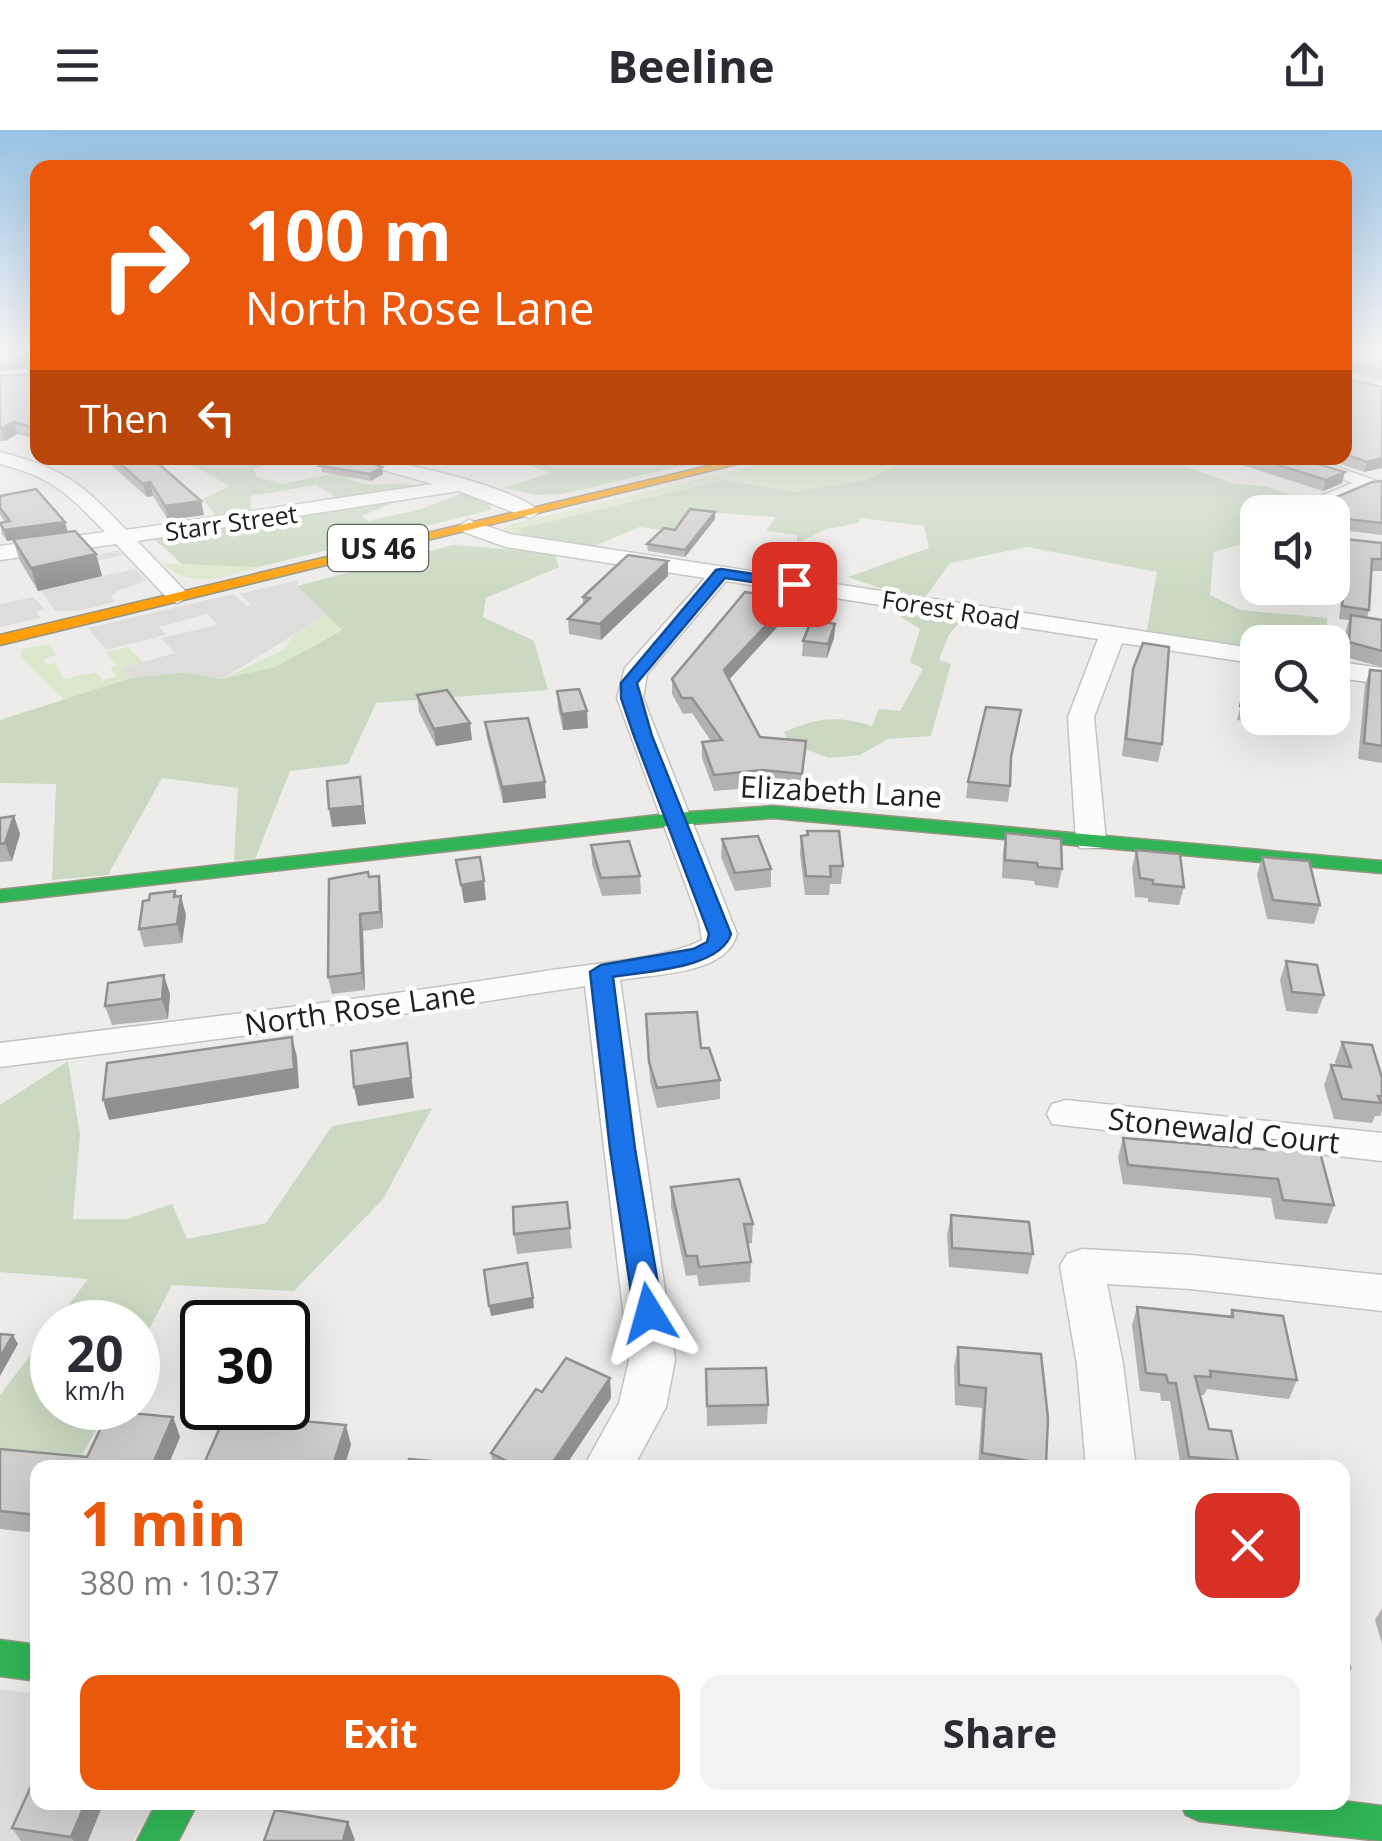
<!DOCTYPE html>
<meta charset="utf-8">
<style>
body{margin:0;font-family:"Open Sans",sans-serif;background:#f2f2f3;color:#2b2b33;height:100vh;display:flex;flex-direction:column;font-size:38px;white-space:nowrap}
*{box-sizing:border-box;margin:0}
p{font-size:32px;color:#7c7c81}
.icon{flex:none;width:55px;height:55px;fill:none;stroke:currentColor;stroke-width:2;stroke-linecap:round;stroke-linejoin:round}
.map{position:relative;flex:1;overflow:hidden}
.side{position:absolute;left:30px;top:1330px;width:1320px;height:350px;display:flex;flex-direction:column;background:#fff;border-radius:20px;box-shadow:0 10px 40px #0002}
.side>*{flex:none}
.banner{position:absolute;left:30px;top:30px;width:1322px;height:305px;border-radius:20px;box-shadow:0 10px 40px #0002;background:#ea580c;color:#fff;overflow:hidden}
.controls{position:absolute;left:1240px;top:365px;display:grid;gap:20px}
.controls a{display:grid;place-items:center;width:110px;height:110px;border-radius:20px;background:#fff;box-shadow:0 10px 40px #0002;font-size:50px}
.speed{position:absolute;left:30px;top:1170px;display:flex;gap:20px;font-size:50px;font-weight:700;text-align:center}
.speed>*{display:grid;place-content:center;width:130px;height:130px;border-radius:50%;background:#fff;box-shadow:0 10px 40px #0002;line-height:1}
.speed small{font-size:25px;font-weight:400}
.speed .limit{border:5px solid #111;border-radius:15px;background:#fff;color:#111}
.pin{position:absolute;display:grid;place-items:center;width:85px;height:85px;color:#fff;margin:-42px;border-radius:20px;box-shadow:0 5px 15px #0006}
.me{position:absolute;width:110px;margin:-55px;rotate:352deg;stroke-linejoin:round;filter:drop-shadow(0 0 8px #0008)}
.turn{display:flex;align-items:center;gap:35px;height:210px;padding:0 50px;font-size:45px}
.turn .icon{width:130px;height:130px;stroke-width:2.5}
.turn b{display:block;font-size:70px;line-height:85px}
.then{display:flex;align-items:center;height:95px;padding:0 50px;background:#0003;gap:20px;font-size:38px}
.round{display:grid;place-items:center;flex:none;width:105px;height:105px;border-radius:20px;background:#f2f2f3}
.headline{display:flex;align-items:center;justify-content:space-between;height:170px;padding:0 50px}
h1{font-size:60px;font-weight:700;line-height:75px;color:#ea580c}
.primary-button{display:flex;gap:20px;margin-top:auto;padding:20px 50px}
.primary-button a{flex:1;height:115px;border-radius:20px;background:#ea580c;color:#fff;font-size:40px;font-weight:700;line-height:115px;text-align:center}
.primary-button a+a{background:#f2f2f3;color:#2b2b33}
header{display:flex;justify-content:space-between;align-items:center;height:130px;padding:0 50px;background:#fff;font-size:45px;font-weight:700}
.map>svg:first-child{display:block}
.residential{fill:#dddcdb}
.grass{fill:#dce8cc}
.forest{fill:#cbd9c2}
.parking{fill:#dedddc}
.lines{fill:none;stroke-linecap:round;stroke-linejoin:round}
.street-casing{stroke:#c4c3c2;stroke-width:3}
.fast-casing{stroke:#959683;stroke-width:3}
.slow-casing{stroke:#959683;stroke-width:3}
.street{fill:#fcfcfc;fill-rule:evenodd}
.fast{fill:#30b455;fill-rule:evenodd}
.slow{fill:#ff9f0a;fill-rule:evenodd}
.wall{fill:#b4b2b0}
.shaded-wall{fill:#929190}
.building{fill:#d1cfcd;stroke:#929190;stroke-width:2.5}
.route{fill:#1a73e8;stroke:#114b97;stroke-width:2.5}
.labels{text-anchor:middle;dominant-baseline:central;stroke-width:9;stroke-linejoin:round;paint-order:stroke}
.far-street-label{font-size:25px;fill:#202020;stroke:#fff}
.shield{fill:#fff;stroke:#636363;stroke-width:2.5}
.shield-label{font-size:28px;font-weight:bold;fill:#202020}
.street-label{font-size:30px;fill:#202020;stroke:#fff}
</style>
<header><svg class="icon" aria-label="menu" viewBox="0 0 24 24"><path d="M4 6h16M4 12h16M4 18h16"/></svg>Beeline<svg class="icon" aria-label="share" viewBox="0 0 24 24"><path d="M12 15V3M7 8l5-5 5 5M5 13v7h14v-7"/></svg></header>
<div class="map">
<svg width="1382" height="1711" viewBox="0 0 1382 1711">
<rect width="100%" height="100%" fill="#eeecea"/>
<polygon class="residential" points="0,1559 37,1564 38,1672 156,1673 133,1711 0,1711"/>
<g class="grass">
<polygon points="786,328 916,329 865,350 793,362 723,350 520,399 529,408 504,403 503,399 512,394"/>
<path d="M 163,433 L 258,437 L 259,438 C 225,446 191,461 163,433 Z"/>
<polygon points="326,485 342,499 275,537 222,549 283,520 293,506"/>
<polygon points="49,514 56,525 43,529 47,535 55,533 64,549 96,542 102,550 116,546 110,538 117,536 106,522 128,517 143,532 121,538 131,548 64,570 21,527 22,519"/>
</g>
<g class="forest">
<path d="M 163,328 L 286,328 L 254,339 L 257,347 L 282,354 L 366,337 L 347,348 C 379,363 395,346 423,358 L 341,370 L 316,355 L 250,366 L 252,386 L 219,390 L 203,369 L 230,356 L 190,334 Z"/>
<polygon points="506,328 716,328 562,364 537,365 503,358 551,343"/>
<polygon points="915,328 1161,328 1235,354 1264,356 1310,371 1281,382 1258,382 1257,410 1214,422 1210,465 1241,480 1327,488 1327,512 1258,512 1257,522 1146,505 1157,442 1027,417 950,433 926,466 883,459 848,447 929,418 924,396 860,388 858,393 827,399 797,413 797,405 766,401 776,387 690,381 676,402 639,397 590,418 529,408 519,399 723,350 793,362 865,350"/>
<polygon points="463,363 488,372 491,380 258,437 182,434 154,409 404,368 362,386 369,391 421,379"/>
<polygon points="453,415 554,423 559,437 486,468 483,487 534,511 548,560 376,573 348,634 290,641 255,729 234,731 238,658 162,648 108,745 52,750 56,654 0,653 0,590 131,548 184,542 222,549 275,537 342,500 297,456"/>
<path d="M 909,477 L 965,486 L 949,504 L 939,530 L 951,534 L 931,606 L 888,609 L 860,625 L 829,628 L 789,613 L 784,602 C 817,588 838,585 872,596 L 879,579 L 900,581 L 923,539 L 910,532 L 920,499 L 901,487 Z"/>
<polygon points="68,931 80,1004 73,1089 127,1089 172,1074 187,1109 266,1093 332,996 432,978 383,1069 294,1161 172,1155 138,1221 138,1192 56,1192 88,1149 0,1142 0,975"/>
<polygon points="52,1197 52,1278 108,1278 82,1325 9,1319 0,1327 0,1265"/>
</g>
<g class="parking">
<polygon points="118,420 123,425 51,441 62,455 135,439 146,451 117,461 111,467 115,472 78,481 55,481 29,442"/>
<polygon points="298,450 297,456 326,485 222,549 184,542 131,548 121,538 175,523 161,508 218,495 207,484 159,497 166,505 106,520 88,498 233,464 248,477 251,475 240,464"/>
<polygon points="33,467 45,479 37,482 41,488 0,497 0,474"/>
</g>
<g class="lines">
<defs>
<g id="street">
<path d="M 0,322 C 65,339 80,352 126,400 L 433,354 L 355,332 L 353,328 C 391,328 514,356 540,382 L 530,388 L 523,386 L 459,361 L 137,411 L 190,466 L 178,473 L 170,471 L 116,414 L 0,430 L 0,416 L 105,402 C 67,363 54,348 0,334 Z"/>
<polygon points="1285,328 1313,328 1382,353 1316,382 1289,382 1292,378 1353,353"/>
<path d="M 469,390 L 510,404 L 1258,519 L 1258,534 L 1122,513 L 1094,587 L 1106,711 L 1102,718 L 1080,718 L 1076,711 L 1068,587 L 1098,509 L 726,451 L 647,544 L 643,568 L 737,804 C 726,845 654,844 620,850 L 675,1230 L 666,1277 L 633,1338 L 583,1338 L 619,1273 L 629,1230 L 585,856 L 350,892 L 0,937 L 0,913 C 182,890 364,870 545,841 C 588,834 666,829 702,810 L 699,791 L 617,568 L 625,538 L 705,448 L 506,417 L 461,401 L 458,396 Z"/>
<polygon points="1332,531 1382,538 1382,554 1332,547"/>
<polygon points="1066,970 1382,1003 1382,1031 1052,994 1047,984 1052,974"/>
<polygon points="1082,1119 1191,1125 1382,1145 1382,1181 1191,1159 1107,1154 1123,1234 1136,1338 1086,1338 1077,1234 1060,1136 1067,1124"/>
</g>
<g id="fast">
<polygon points="773,676 1382,731 1382,743 773,688 676,695 0,772 0,760 676,683"/>
<polygon points="0,1510 38,1515 38,1551 0,1546"/>
<polygon points="1342,1671 1382,1676 1382,1711 1199,1691 1186,1685 1180,1672"/>
<polygon points="157,1672 198,1672 178,1711 137,1711"/>
</g>
<polygon id="slow" points="742,328 761,328 0,515 0,505"/>
</defs>
<use href="#street" class="street-casing"/>
<use href="#fast" class="fast-casing"/>
<use href="#slow" class="slow-casing"/>
<use href="#street" class="street"/>
<use href="#fast" class="fast"/>
<use href="#slow" class="slow"/>
</g>
<g class="wall">
<polygon points="1345,222 1382,222 1382,251 1346,241 1347,249 1382,338 1364,342 1323,328 1345,328"/>
<polygon points="38,242 38,310 17,304 5,311 0,311 0,246 35,244"/>
<polygon points="103,328 152,328 201,371 204,385 168,390 153,366 147,367"/>
<polygon points="382,328 410,328 404,331"/>
<polygon points="1220,328 1298,328 1342,353 1323,361"/>
<polygon points="321,336 383,344 371,351 322,342"/>
<polygon points="1382,351 1382,405 1333,399 1335,408 1382,413 1382,441 1372,441 1369,480 1367,487 1382,490 1382,537 1345,527 1346,500 1349,490 1339,489 1341,472 1317,468 1317,458 1313,458 1332,458 1332,382 1324,382 1327,371"/>
<polygon points="0,366 68,402 96,424 102,446 38,461 20,431 13,410 7,411 2,404 0,393 5,392 0,385"/>
<polygon points="715,389 685,427 648,421 647,414 675,400"/>
<polygon points="668,431 668,446 601,510 569,504 568,489 583,474 583,467"/>
<polygon points="790,483 729,550 760,607 806,611 801,660 762,657 714,661 702,628 702,612 711,611 692,583 683,584 672,564 672,549"/>
<polygon points="835,494 834,508 827,528 802,526 803,511"/>
<polygon points="1133,539 1162,614 1158,632 1122,626 1130,555"/>
<polygon points="1370,540 1382,541 1382,633 1358,629 1365,555"/>
<polygon points="1249,545 1258,547 1258,588 1263,588 1261,594 1237,590"/>
<polygon points="557,561 588,598 563,600 558,578"/>
<polygon points="417,565 472,610 436,616 419,582"/>
<polygon points="485,592 546,668 503,673 487,608"/>
<polygon points="1018,595 1011,631 1010,656 1008,672 966,668 968,652"/>
<polygon points="14,686 20,704 12,731 0,732 0,688"/>
<polygon points="1006,703 1062,739 1058,758 1035,755 1034,751 1002,748 1003,721"/>
<polygon points="801,706 843,736 841,754 830,754 829,765 805,765 800,724"/>
<polygon points="722,709 771,739 771,757 735,761 721,727"/>
<polygon points="591,715 640,746 641,764 602,766 592,734"/>
<polygon points="1136,720 1184,757 1179,775 1148,772 1148,768 1135,767 1132,738"/>
<polygon points="1262,727 1320,775 1314,794 1267,789 1257,745"/>
<polygon points="379,746 381,761 383,798 363,801 365,860 332,864 328,847 369,747"/>
<polygon points="175,761 186,785 182,813 144,817 139,799"/>
<polygon points="1286,831 1324,865 1317,884 1286,881 1280,850"/>
<polygon points="170,864 168,889 112,895 105,876"/>
<polygon points="647,903 720,950 720,969 657,978 650,951"/>
<polygon points="1342,912 1382,948 1382,981 1380,986 1375,986 1372,993 1334,989 1324,955 1331,935 1336,936 1335,932"/>
<polygon points="1123,1008 1266,1020 1269,1010 1334,1075 1327,1094 1275,1089 1271,1068 1123,1054 1118,1027"/>
<polygon points="671,1057 753,1094 752,1113 748,1114 751,1132 750,1152 699,1156 697,1145 686,1146 671,1077"/>
<polygon points="567,1072 572,1118 517,1124 514,1104"/>
<polygon points="951,1085 1033,1124 1028,1144 949,1137 947,1105"/>
<polygon points="1137,1177 1229,1187 1232,1180 1297,1250 1289,1269 1207,1259 1204,1265 1200,1265 1209,1299 1238,1331 1235,1338 1181,1338 1170,1271 1161,1271 1160,1263 1140,1261 1132,1195"/>
<polygon points="958,1217 1046,1334 1045,1338 978,1338 982,1278 955,1275 954,1236"/>
<polygon points="706,1239 768,1275 767,1294 707,1296"/>
<polygon points="610,1248 611,1268 564,1338 493,1338 491,1323 542,1262"/>
<polygon points="109,1281 173,1287 180,1307 167,1338 38,1338 38,1403 0,1399 0,1319 87,1327"/>
<polygon points="1382,1478 1382,1514 1375,1490"/>
<polygon points="1342,1509 1350,1538 1342,1551"/>
<polygon points="104,1672 88,1711 21,1711 12,1698"/>
</g>
<g class="shaded-wall">
<polygon points="35,227 38,238 0,241 0,230"/>
<polygon points="14,292 17,304 5,311 1,299"/>
<polygon points="1382,328 1382,338 1364,342 1367,332"/>
<polygon points="382,337 383,344 371,351 370,344"/>
<polygon points="1345,342 1342,353 1323,361 1326,350"/>
<polygon points="150,352 153,366 147,367 143,354"/>
<polygon points="201,371 204,385 168,390 165,376"/>
<polygon points="715,382 715,389 685,427 685,420"/>
<polygon points="65,392 68,403 7,411 4,400"/>
<polygon points="96,424 102,446 38,461 31,438"/>
<polygon points="668,431 668,446 601,510 600,494"/>
<polygon points="791,469 790,483 724,555 724,540"/>
<polygon points="835,494 834,508 827,528 828,514"/>
<polygon points="587,581 588,598 563,600 562,584"/>
<polygon points="470,593 472,610 436,616 434,599"/>
<polygon points="360,647 366,694 332,697 329,679"/>
<polygon points="545,652 546,668 503,673 502,657"/>
<polygon points="14,686 20,704 12,731 5,713"/>
<polygon points="379,746 381,761 383,798 380,782"/>
<polygon points="484,751 486,770 464,773 461,755"/>
<polygon points="175,761 179,777 181,766 186,785 182,813 177,794 174,767"/>
<polygon points="360,784 363,801 365,860 362,843"/>
<polygon points="164,845 170,864 168,889 162,869"/>
<polygon points="292,907 297,927 299,958 109,990 103,970"/>
<polygon points="407,913 414,968 358,976 354,957"/>
<polygon points="533,1168 534,1178 491,1186 489,1176"/>
<polygon points="13,1205 18,1214 0,1246 0,1227"/>
<polygon points="610,1248 611,1268 564,1338 549,1338"/>
<polygon points="173,1287 180,1307 167,1338 151,1338"/>
<polygon points="346,1295 351,1315 344,1338 332,1338"/>
<polygon points="86,1672 104,1672 88,1711 74,1711 71,1707"/>
<polygon points="348,1692 355,1710 354,1711 343,1711"/>
</g>
<g class="building">
<polygon points="38,222 38,237 35,227 0,230 0,223"/>
<polygon points="1345,222 1382,222 1382,240 1348,232 1345,234"/>
<polygon points="1345,240 1347,249 1382,257 1382,328 1367,332 1345,324"/>
<polygon points="38,242 38,299 14,292 0,299 0,246 35,244"/>
<polygon points="114,328 152,328 201,371 165,376 150,352 143,354"/>
<polygon points="343,328 357,328 382,337 370,344 321,336"/>
<polygon points="1256,328 1298,328 1345,342 1326,350"/>
<polygon points="1382,351 1382,393 1336,388 1332,391 1332,382 1327,382 1327,371 1372,352"/>
<polygon points="36,359 65,392 4,400 0,393 10,391 0,378 0,366"/>
<polygon points="690,379 715,382 685,420 647,414 664,398 675,400"/>
<polygon points="1332,396 1335,408 1382,413 1382,429 1372,429 1369,480 1342,476 1344,460 1331,458"/>
<polygon points="75,401 96,424 31,438 13,409"/>
<polygon points="628,425 668,431 600,494 568,489 590,468 583,467"/>
<polygon points="745,462 791,469 724,540 760,607 806,611 802,644 762,640 714,645 702,612 722,610 692,568 682,568 672,549"/>
<polygon points="1351,485 1382,490 1382,521 1349,512"/>
<polygon points="812,489 835,494 828,514 803,511"/>
<polygon points="1143,513 1169,517 1162,614 1126,609 1133,539"/>
<polygon points="1370,540 1382,541 1382,616 1364,613"/>
<polygon points="1249,545 1258,547 1258,579 1240,576"/>
<polygon points="579,559 587,581 562,584 557,561"/>
<polygon points="447,560 470,593 434,599 417,565"/>
<polygon points="986,577 1021,580 1011,627 1010,656 968,652"/>
<polygon points="528,588 545,652 502,657 485,592"/>
<polygon points="360,647 363,676 329,679 327,651"/>
<polygon points="14,686 5,713 0,714 0,688"/>
<polygon points="807,701 839,701 843,736 830,736 831,747 806,746 801,706 808,705"/>
<polygon points="1006,703 1061,709 1062,739 1038,737 1037,733 1005,730"/>
<polygon points="758,706 771,739 735,743 722,709"/>
<polygon points="629,711 640,746 601,748 591,715"/>
<polygon points="1136,720 1180,724 1184,757 1153,754 1153,750 1140,748"/>
<polygon points="480,727 484,751 461,755 456,730"/>
<polygon points="1262,727 1309,731 1320,775 1273,770"/>
<polygon points="368,742 369,747 379,746 380,782 360,784 362,843 328,847 329,749"/>
<polygon points="175,761 174,767 181,766 177,794 139,799 143,771 149,770 150,764"/>
<polygon points="1286,831 1317,835 1324,865 1292,862"/>
<polygon points="164,845 162,869 105,876 108,853"/>
<polygon points="697,882 701,918 709,918 720,950 657,958 649,932 646,884"/>
<polygon points="292,907 294,939 103,970 107,933"/>
<polygon points="1342,912 1372,915 1382,948 1382,966 1378,966 1381,973 1342,969 1331,935 1351,937"/>
<polygon points="407,913 411,948 354,957 351,921"/>
<polygon points="1123,1008 1271,1020 1269,1010 1318,1015 1334,1075 1283,1070 1278,1049 1128,1035"/>
<polygon points="739,1049 753,1094 744,1094 751,1132 699,1137 697,1126 686,1126 671,1057"/>
<polygon points="567,1072 570,1098 514,1104 513,1077"/>
<polygon points="951,1085 1029,1092 1033,1124 952,1118"/>
<polygon points="527,1133 533,1168 489,1176 484,1140"/>
<polygon points="1137,1177 1233,1187 1232,1180 1283,1186 1297,1250 1210,1241 1211,1247 1195,1246 1209,1299 1231,1301 1238,1331 1189,1327 1176,1253 1168,1253 1166,1245 1146,1243"/>
<polygon points="0,1204 13,1205 0,1227"/>
<polygon points="958,1217 1041,1224 1048,1288 1046,1334 982,1323 986,1258 959,1255"/>
<polygon points="566,1228 610,1248 549,1338 520,1338 491,1323 536,1259 542,1262"/>
<polygon points="766,1238 768,1275 707,1276 706,1239"/>
<polygon points="109,1281 173,1287 151,1338 38,1338 38,1385 0,1381 0,1319 87,1327"/>
<polygon points="226,1284 346,1295 332,1338 202,1338"/>
<polygon points="409,1329 476,1335 476,1338 406,1338"/>
<polygon points="1342,1509 1350,1538 1342,1537"/>
<polygon points="38,1641 38,1672 86,1672 71,1707 12,1698"/>
<polygon points="275,1680 348,1692 343,1711 264,1711"/>
</g>
<linearGradient id="sky" x2="0" y2="1"><stop stop-color="#98c2e4"/><stop offset="0.48" stop-color="#f7f6f6"/><stop offset="1" stop-color="#f7f6f6" stop-opacity="0"/></linearGradient>
<rect width="1382" height="462" fill="url(#sky)"/>
<path class="route" d="M 721,439 L 794,450 L 801,454 L 794,458 L 725,448 L 637,553 L 652,606 L 731,804 C 720,839 645,841 613,847 L 635,1019 L 663,1183 L 659,1191 L 649,1195 L 638,1191 L 634,1183 L 610,1019 L 590,842 L 601,835 L 693,819 L 707,812 L 709,804 L 634,606 L 621,568 L 621,553 L 716,440 Z"/>
<g class="labels">
<g class="far-street-label">
<text transform="translate(231 392) rotate(-8)">Starr Street</text>
<text transform="translate(951 479) rotate(9)">Forest Road</text>
</g>
<rect class="shield" x="328" y="395" width="100" height="46" rx="8"/>
<g class="shield-label">
<text x="378" y="418">US 46</text>
</g>
<g class="street-label">
<text transform="translate(841 661) rotate(3)">Elizabeth Lane</text>
<text transform="translate(360 878) rotate(-8)">North Rose Lane</text>
<text transform="translate(1224 1000) rotate(6)">Stonewald Court</text>
</g>
</g>
</svg>
<div class="controls">
<a><svg class="icon" aria-label="sound" viewBox="0 0 24 24"><path d="M4 9h4l5-4v14l-5-4H4zM17 9q2 3 0 6"/></svg></a>
<a><svg class="icon" aria-label="search" viewBox="0 0 24 24"><circle cx="10" cy="10" r="6"/><path d="M15 15l6 6"/></svg></a>
</div>
<div class="speed"><div>20<small>km/h</small></div><div class="limit">30</div></div>
<div class="pin" style="left:794px;top:454px;background:#d93025"><svg class="icon" aria-label="arrive" viewBox="0 0 24 24"><path d="M6 21V4h12l-3 4 3 4H6"/></svg></div>
<svg class="me" style="left:649px;top:1183px" viewBox="-20 -20 40 40"><path d="M0-17L14 15 0 8-14 15z" fill="#1a73e8" stroke="#fff" stroke-width="4"/></svg>
<div class="banner">
<div class="turn"><svg class="icon" aria-label="right" viewBox="0 0 24 24"><path d="M7 20v-9h11M14 6l5 5-5 5"/></svg><div><b>100 m</b>North Rose Lane</div></div>
<div class="then">Then<svg class="icon" aria-label="left" viewBox="0 0 24 24"><path d="M17 20v-9H6M10 6l-5 5 5 5"/></svg></div>
</div>
<section class="side">
<div class="headline"><div><h1>1 min</h1><p>380 m · 10:37</p></div><a class="round" style="background:#d93025;color:#fff"><svg class="icon" aria-label="close" viewBox="0 0 24 24"><path d="M6 6l12 12M18 6L6 18"/></svg></a></div>
<div class="primary-button"><a>Exit</a><a>Share</a></div>
</section>
</div>
